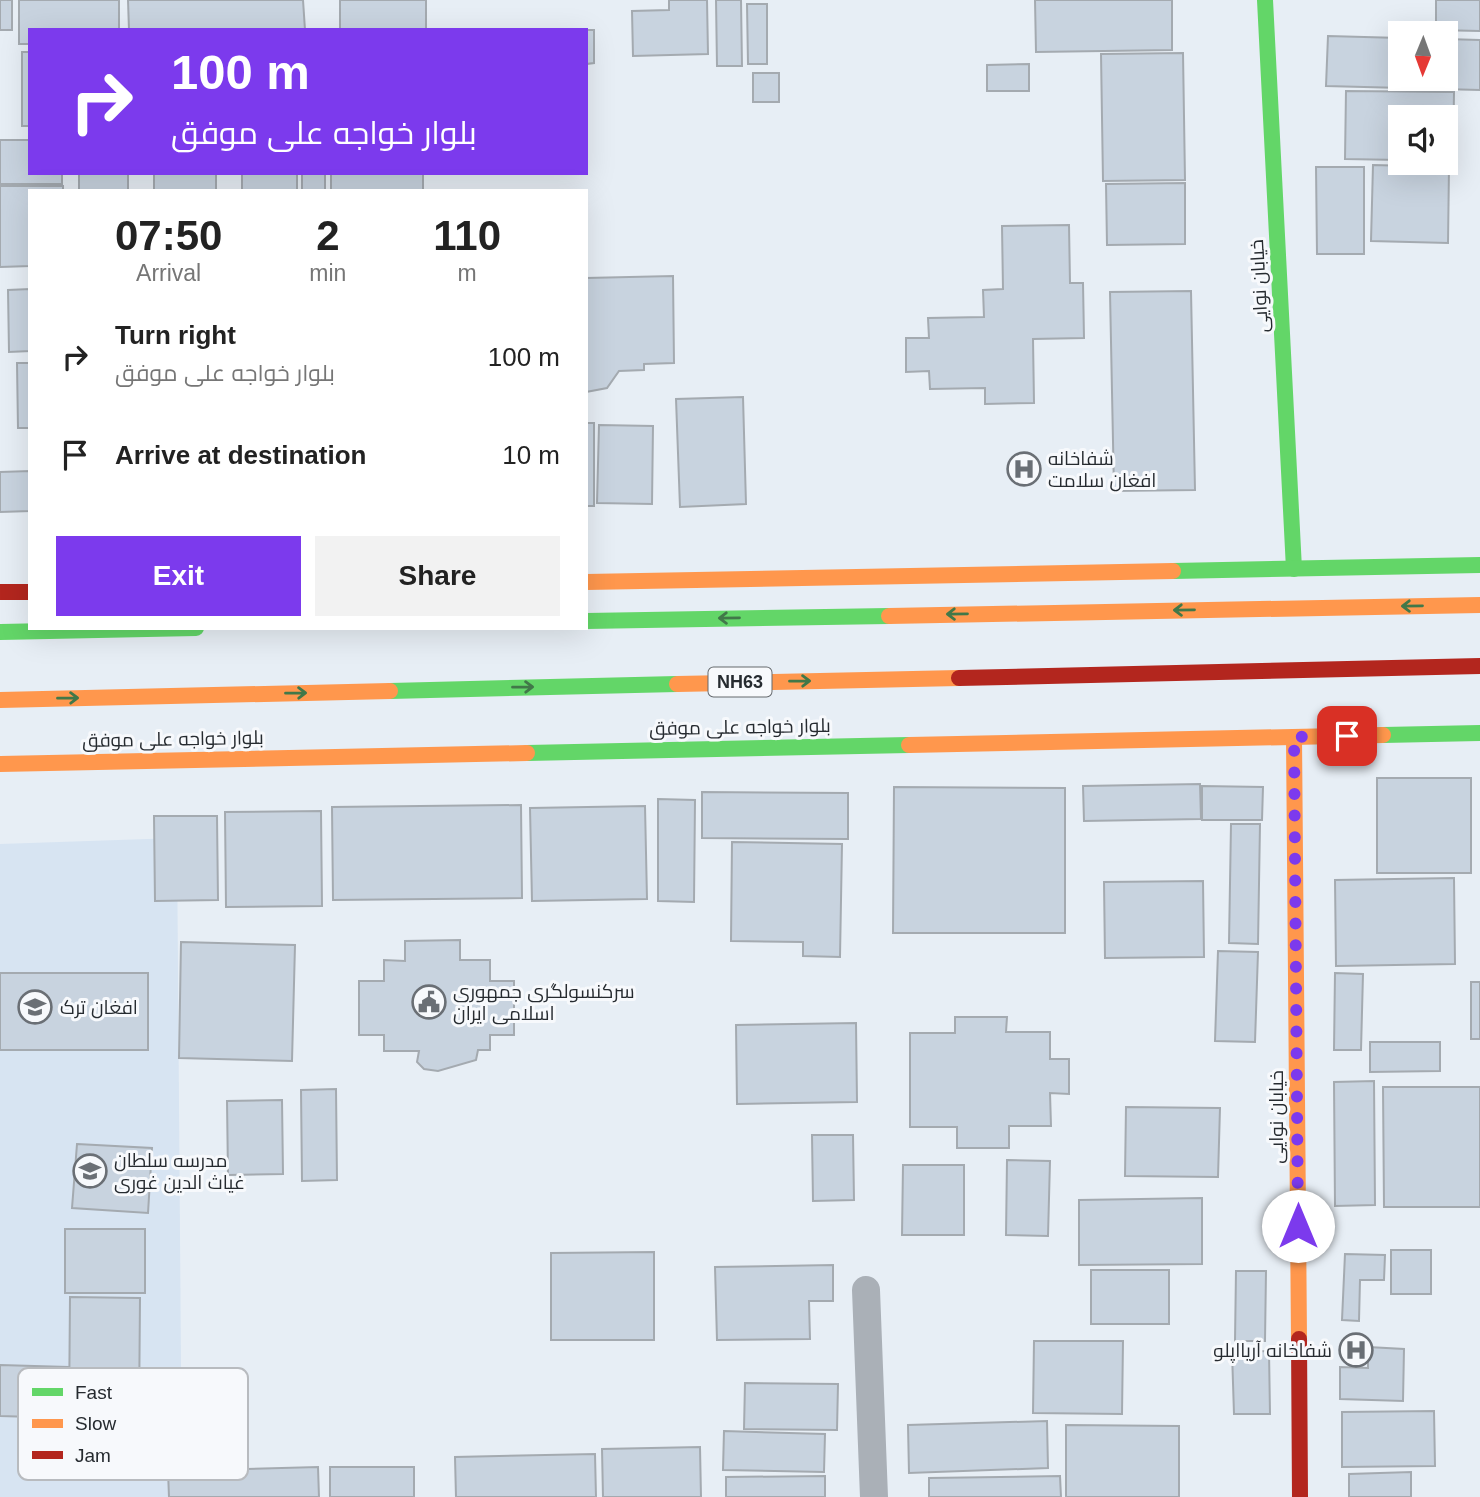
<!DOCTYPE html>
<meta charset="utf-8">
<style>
body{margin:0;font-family:Helvetica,Cairo,sans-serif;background:#f2f2f2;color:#222;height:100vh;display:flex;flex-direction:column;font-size:26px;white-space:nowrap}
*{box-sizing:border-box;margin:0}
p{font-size:23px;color:#767676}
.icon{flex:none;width:38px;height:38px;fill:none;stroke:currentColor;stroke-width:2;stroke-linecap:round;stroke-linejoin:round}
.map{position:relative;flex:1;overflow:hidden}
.side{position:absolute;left:28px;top:189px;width:560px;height:441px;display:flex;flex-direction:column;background:#fff;border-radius:0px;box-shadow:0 7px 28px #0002}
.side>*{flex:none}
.banner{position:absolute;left:28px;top:28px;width:560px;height:147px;border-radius:0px;box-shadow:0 7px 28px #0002;background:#7c3aed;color:#fff;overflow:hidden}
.needle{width:46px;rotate:181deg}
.fabs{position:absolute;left:1388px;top:21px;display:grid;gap:14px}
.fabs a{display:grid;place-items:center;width:70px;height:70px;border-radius:0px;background:#fff;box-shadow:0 7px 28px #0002;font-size:35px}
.pin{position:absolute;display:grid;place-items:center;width:60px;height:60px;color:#fff;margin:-30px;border-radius:14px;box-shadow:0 4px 10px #0006}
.me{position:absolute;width:77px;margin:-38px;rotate:0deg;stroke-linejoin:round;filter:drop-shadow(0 0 5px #0008)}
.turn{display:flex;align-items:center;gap:24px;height:147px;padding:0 28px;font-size:32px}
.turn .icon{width:91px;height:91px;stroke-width:2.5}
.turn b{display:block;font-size:49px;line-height:60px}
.eta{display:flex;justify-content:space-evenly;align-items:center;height:119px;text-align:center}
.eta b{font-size:42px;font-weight:700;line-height:49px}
.button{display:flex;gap:14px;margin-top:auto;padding:14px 28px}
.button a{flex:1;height:80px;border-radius:0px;background:#7c3aed;color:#fff;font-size:28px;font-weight:700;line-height:80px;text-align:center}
.button a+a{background:#f2f2f2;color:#222}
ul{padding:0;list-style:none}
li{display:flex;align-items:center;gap:21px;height:98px;padding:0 28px}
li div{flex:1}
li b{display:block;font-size:26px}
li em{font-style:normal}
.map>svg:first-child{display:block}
.built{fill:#d7e4f2}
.building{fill:#c8d3df;stroke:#a4aab0;stroke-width:2}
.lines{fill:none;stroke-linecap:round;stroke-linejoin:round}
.street{stroke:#aab0b7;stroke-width:28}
.fast{stroke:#63d668;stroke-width:16}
.slow{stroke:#ff974d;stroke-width:16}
.jam{stroke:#b3261e;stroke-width:16}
.oneway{stroke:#417849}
.route{stroke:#7c3aed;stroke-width:12;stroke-dasharray:0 21.6}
.labels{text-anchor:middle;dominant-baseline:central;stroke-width:6;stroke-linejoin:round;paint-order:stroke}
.shield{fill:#f7f9fc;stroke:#65696d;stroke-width:2}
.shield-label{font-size:18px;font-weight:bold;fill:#262b30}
.street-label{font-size:19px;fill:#262b30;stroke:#f7f9fc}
.poi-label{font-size:19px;fill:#262b30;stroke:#f7f9fc;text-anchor:start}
.key{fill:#f7f9fc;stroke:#b8bbbf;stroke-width:2}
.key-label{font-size:19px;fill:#262b30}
</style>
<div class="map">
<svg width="1480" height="1497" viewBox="0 0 1480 1497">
<rect width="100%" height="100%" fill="#e7eef5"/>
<polygon class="built" points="177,838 182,1497 0,1497 0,844"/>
<g class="building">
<rect x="0" y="0" width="12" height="30"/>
<polygon points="19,0 119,0 119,30 30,30 30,44 19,44"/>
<polygon points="128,0 303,0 305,30 129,30"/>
<rect x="340" y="0" width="86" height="30"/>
<polygon points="669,0 707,0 708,54 633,56 632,11 669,10"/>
<polygon points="716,0 741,0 742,66 717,66"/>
<polygon points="1035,0 1172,0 1172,50 1036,52"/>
<polygon points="1436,0 1480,0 1480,31 1436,30"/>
<polygon points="747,4 767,4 767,64 748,64"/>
<polygon points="586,30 594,30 594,63 586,64"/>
<polygon points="1328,36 1400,38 1400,79 1446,79 1446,39 1480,40 1480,90 1326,86"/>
<rect x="22" y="52" width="8" height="74"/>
<polygon points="1183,53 1185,180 1103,181 1101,54"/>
<polygon points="1029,64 1029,91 987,91 987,65"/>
<rect x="753" y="73" width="26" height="29"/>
<polygon points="1346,91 1454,92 1453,161 1446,161 1446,117 1400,117 1400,160 1345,159"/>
<polygon points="0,140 30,140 30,173 62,173 62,184 0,184"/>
<polygon points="1373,165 1449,167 1448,243 1371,241"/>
<polygon points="1316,167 1364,167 1364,254 1317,254"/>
<rect x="79" y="173" width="49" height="18"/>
<rect x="154" y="173" width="62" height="18"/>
<rect x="242" y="173" width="55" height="18"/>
<rect x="302" y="173" width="23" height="18"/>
<rect x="331" y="173" width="92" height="18"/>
<polygon points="1185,183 1185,244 1107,245 1106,184"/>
<polygon points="0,186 63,186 63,191 30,191 30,266 0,267"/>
<polygon points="1069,225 1070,283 1083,283 1084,338 1033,339 1034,403 985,404 985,388 930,389 929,371 906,372 906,338 929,338 928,318 984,317 983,290 1003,289 1002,226"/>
<polygon points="673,276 674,363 644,364 644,370 619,371 607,388 586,392 586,278"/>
<polygon points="30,289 30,351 9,352 8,290"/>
<polygon points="1191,291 1195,490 1114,491 1110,292"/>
<polygon points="17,363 30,363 30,428 18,428"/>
<polygon points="743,397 746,504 680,507 676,399"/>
<rect x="586" y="423" width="8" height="83"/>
<polygon points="599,425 653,426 652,504 597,503"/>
<polygon points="30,471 30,511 0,512 0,472"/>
<rect x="1377" y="778" width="94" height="95"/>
<polygon points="1200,784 1201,819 1084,821 1083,786"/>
<polygon points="1202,786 1263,787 1262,820 1202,820"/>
<polygon points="894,787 1065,788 1065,933 893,933"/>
<polygon points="702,792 848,793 848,839 702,838"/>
<polygon points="658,799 695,800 694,902 658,901"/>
<polygon points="521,805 522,898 333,900 332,807"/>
<polygon points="645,806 647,899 532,901 530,808"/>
<polygon points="321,811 322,906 226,907 225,812"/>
<polygon points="154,816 217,816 218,900 155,901"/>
<polygon points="1231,824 1260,824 1258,944 1229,943"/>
<polygon points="732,842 842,844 840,957 803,956 803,942 731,941"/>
<polygon points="1454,878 1455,964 1336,966 1335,880"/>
<polygon points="1203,881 1204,957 1105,958 1104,882"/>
<polygon points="460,940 460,960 490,960 490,981 514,981 514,1035 490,1035 490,1050 478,1050 476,1060 438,1071 424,1069 417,1062 419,1051 384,1051 384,1035 359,1035 359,981 384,981 384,960 405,961 405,941"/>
<polygon points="181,942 295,945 292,1061 179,1058"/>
<polygon points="1218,951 1258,952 1255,1042 1215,1041"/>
<rect x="0" y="973" width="148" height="77"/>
<polygon points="1335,973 1363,974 1361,1050 1334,1050"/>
<rect x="1471" y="982" width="9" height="57"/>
<polygon points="955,1017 1007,1017 1006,1032 1050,1032 1050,1059 1069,1059 1069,1094 1050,1093 1051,1126 1009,1126 1009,1148 957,1148 957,1127 910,1127 910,1033 955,1033"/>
<polygon points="856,1023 857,1102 737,1104 736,1025"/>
<polygon points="1370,1042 1440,1042 1440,1071 1370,1072"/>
<polygon points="1374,1081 1375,1205 1335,1206 1334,1082"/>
<polygon points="1383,1087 1480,1087 1480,1207 1384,1207"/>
<polygon points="336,1089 337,1180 302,1181 301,1090"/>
<polygon points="282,1100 283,1174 228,1175 227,1101"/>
<polygon points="1126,1107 1220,1108 1218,1177 1125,1176"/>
<polygon points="812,1135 853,1135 854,1200 813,1201"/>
<polygon points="77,1144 152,1148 148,1213 72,1208"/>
<polygon points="1007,1160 1050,1161 1048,1236 1006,1235"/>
<polygon points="903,1165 964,1165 964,1235 902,1235"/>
<polygon points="1202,1198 1202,1264 1079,1265 1079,1200"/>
<rect x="65" y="1229" width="80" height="64"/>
<rect x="1391" y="1250" width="40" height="44"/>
<polygon points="654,1252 654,1340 551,1340 551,1253"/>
<polygon points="1345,1254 1385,1255 1384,1280 1360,1280 1359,1321 1342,1320"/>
<polygon points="833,1265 833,1301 809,1301 810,1339 717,1340 715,1267"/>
<rect x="1091" y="1270" width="78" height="54"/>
<polygon points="1236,1271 1266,1271 1265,1341 1235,1341"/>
<polygon points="70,1297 140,1298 139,1416 69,1416"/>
<polygon points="1034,1341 1123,1341 1122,1414 1033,1413"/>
<polygon points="1368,1347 1404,1349 1403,1401 1340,1399 1340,1367 1368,1368"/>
<polygon points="1269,1351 1270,1414 1234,1414 1232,1352"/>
<polygon points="0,1365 68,1367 66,1418 0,1416"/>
<polygon points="745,1383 838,1384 837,1430 744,1429"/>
<polygon points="1434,1411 1435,1466 1342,1467 1342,1412"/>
<polygon points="1047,1421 1048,1468 909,1473 908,1425"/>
<polygon points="1066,1425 1179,1426 1179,1497 1066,1497"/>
<polygon points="724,1431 825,1434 824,1472 723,1470"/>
<polygon points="700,1447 701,1497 603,1497 602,1449"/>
<polygon points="595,1454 596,1497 456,1497 455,1457"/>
<polygon points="318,1467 319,1497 169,1497 168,1471"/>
<rect x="330" y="1467" width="84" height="30"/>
<polygon points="1411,1472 1411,1497 1349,1497 1349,1474"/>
<polygon points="825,1476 825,1497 726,1497 726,1477"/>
<polygon points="1060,1476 1061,1497 929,1497 929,1478"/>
</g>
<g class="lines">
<polyline class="street" points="866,1290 874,1497"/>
<g class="fast">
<polyline points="1265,0 1294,569"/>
<polyline points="1173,571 1480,565"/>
<polyline points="586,621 889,616"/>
<polyline points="0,632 196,628"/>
<polyline points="390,691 677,684"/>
<polyline points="1383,735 1480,733"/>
<polyline points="527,753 909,745"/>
</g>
<g class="slow">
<polyline points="586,582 1173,571"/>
<polyline points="889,616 1480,605"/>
<polyline points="677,684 959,678"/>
<polyline points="0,700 390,691"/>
<polyline points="1294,737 1299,1339"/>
<polyline points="909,745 1383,735"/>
<polyline points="0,764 527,753"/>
</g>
<g class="jam">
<polyline points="0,592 30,592"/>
<polyline points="959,678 1480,666"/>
<polyline points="1299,1339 1300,1497"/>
</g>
</g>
<defs><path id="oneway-shaft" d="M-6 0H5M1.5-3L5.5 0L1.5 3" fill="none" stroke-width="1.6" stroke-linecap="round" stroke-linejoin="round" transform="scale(1.75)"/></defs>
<g class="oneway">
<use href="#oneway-shaft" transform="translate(1412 606) rotate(179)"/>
<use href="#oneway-shaft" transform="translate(1184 610) rotate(179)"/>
<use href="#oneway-shaft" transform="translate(957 614) rotate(179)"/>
<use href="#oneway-shaft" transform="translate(729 618) rotate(179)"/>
<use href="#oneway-shaft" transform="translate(800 681) rotate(-1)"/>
<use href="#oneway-shaft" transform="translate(523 687) rotate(-1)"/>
<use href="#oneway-shaft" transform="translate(296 693) rotate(-1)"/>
<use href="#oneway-shaft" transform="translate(68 698) rotate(-1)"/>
</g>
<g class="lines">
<polyline class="route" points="1298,1226 1294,737 1347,736"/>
</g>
<defs>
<symbol id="hospital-ring" viewBox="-11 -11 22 22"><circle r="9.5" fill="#f7f9fc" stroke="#6a6f75" stroke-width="1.5"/><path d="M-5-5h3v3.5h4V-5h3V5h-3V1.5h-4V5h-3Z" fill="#6a6f75"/></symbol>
<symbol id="civic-ring" viewBox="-11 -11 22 22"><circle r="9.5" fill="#f7f9fc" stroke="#6a6f75" stroke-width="1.5"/><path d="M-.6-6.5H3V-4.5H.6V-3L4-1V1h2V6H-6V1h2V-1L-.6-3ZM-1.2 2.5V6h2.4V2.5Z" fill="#6a6f75"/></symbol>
<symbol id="school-ring" viewBox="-11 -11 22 22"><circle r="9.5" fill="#f7f9fc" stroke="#6a6f75" stroke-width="1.5"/><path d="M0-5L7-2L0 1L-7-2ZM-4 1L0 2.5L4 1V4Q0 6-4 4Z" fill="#6a6f75"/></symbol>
</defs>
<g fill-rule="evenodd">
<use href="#hospital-ring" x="1005" y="450" width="38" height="38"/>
<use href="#civic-ring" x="410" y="983" width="38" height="38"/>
<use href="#school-ring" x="16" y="988" width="38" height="38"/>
<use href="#school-ring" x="71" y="1152" width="38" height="38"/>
<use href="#hospital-ring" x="1337" y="1331" width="38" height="38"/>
</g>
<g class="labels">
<rect class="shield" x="708.5" y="667.5" width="63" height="29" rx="5"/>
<g class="shield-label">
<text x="740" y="682">NH63</text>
</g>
<g class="street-label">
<text transform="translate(1259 286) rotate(-93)">خیابان نوایی</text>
<text transform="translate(740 727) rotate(-1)">بلوار خواجه علی موفق</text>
<text transform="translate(173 739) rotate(-1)">بلوار خواجه علی موفق</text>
<text transform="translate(1276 1117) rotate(-90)">خیابان نوایی</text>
</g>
<g class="poi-label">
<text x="1048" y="458">شفاخانه<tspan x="1048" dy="22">افغان سلامت</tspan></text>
<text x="453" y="991">سرکنسولگری جمهوری<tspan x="453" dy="22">اسلامی ایران</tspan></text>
<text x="60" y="1007">افغان ترک</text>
<text x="114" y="1160">مدرسه سلطان<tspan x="114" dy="22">غیاث الدین غوری</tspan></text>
<text x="1332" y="1350" text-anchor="end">شفاخانه آریااپلو</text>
</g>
</g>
<rect x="18" y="1368" width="230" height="112" rx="10" class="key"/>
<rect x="32" y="1388" width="31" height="8" fill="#63d668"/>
<rect x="32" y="1419" width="31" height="9" fill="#ff974d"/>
<rect x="32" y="1451" width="31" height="8" fill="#b3261e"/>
<g class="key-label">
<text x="75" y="1399">Fast</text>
<text x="75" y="1430">Slow</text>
<text x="75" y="1462">Jam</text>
</g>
</svg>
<div class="fabs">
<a><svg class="needle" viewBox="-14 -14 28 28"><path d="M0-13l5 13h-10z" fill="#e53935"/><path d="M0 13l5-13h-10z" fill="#767676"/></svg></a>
<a><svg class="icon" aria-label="sound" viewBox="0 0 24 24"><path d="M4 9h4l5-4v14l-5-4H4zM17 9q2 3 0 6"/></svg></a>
</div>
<div class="pin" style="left:1347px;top:736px;background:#d93025"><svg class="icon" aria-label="arrive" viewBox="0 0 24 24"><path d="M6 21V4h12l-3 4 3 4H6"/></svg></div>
<svg class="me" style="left:1298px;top:1226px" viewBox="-20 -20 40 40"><circle r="19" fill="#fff"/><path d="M0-13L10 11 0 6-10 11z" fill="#7c3aed"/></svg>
<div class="banner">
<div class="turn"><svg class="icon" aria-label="right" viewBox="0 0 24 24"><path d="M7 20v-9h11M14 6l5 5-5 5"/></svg><div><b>100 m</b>بلوار خواجه علی موفق</div></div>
</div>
<section class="side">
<div class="eta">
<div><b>07:50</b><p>Arrival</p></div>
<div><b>2</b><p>min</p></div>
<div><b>110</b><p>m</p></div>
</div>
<ul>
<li><svg class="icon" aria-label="right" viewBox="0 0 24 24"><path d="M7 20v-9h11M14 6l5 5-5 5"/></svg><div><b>Turn right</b><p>بلوار خواجه علی موفق</p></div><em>100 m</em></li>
<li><svg class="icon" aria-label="arrive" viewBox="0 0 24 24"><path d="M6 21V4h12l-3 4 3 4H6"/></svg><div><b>Arrive at destination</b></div><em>10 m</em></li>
</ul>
<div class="button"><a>Exit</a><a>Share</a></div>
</section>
</div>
